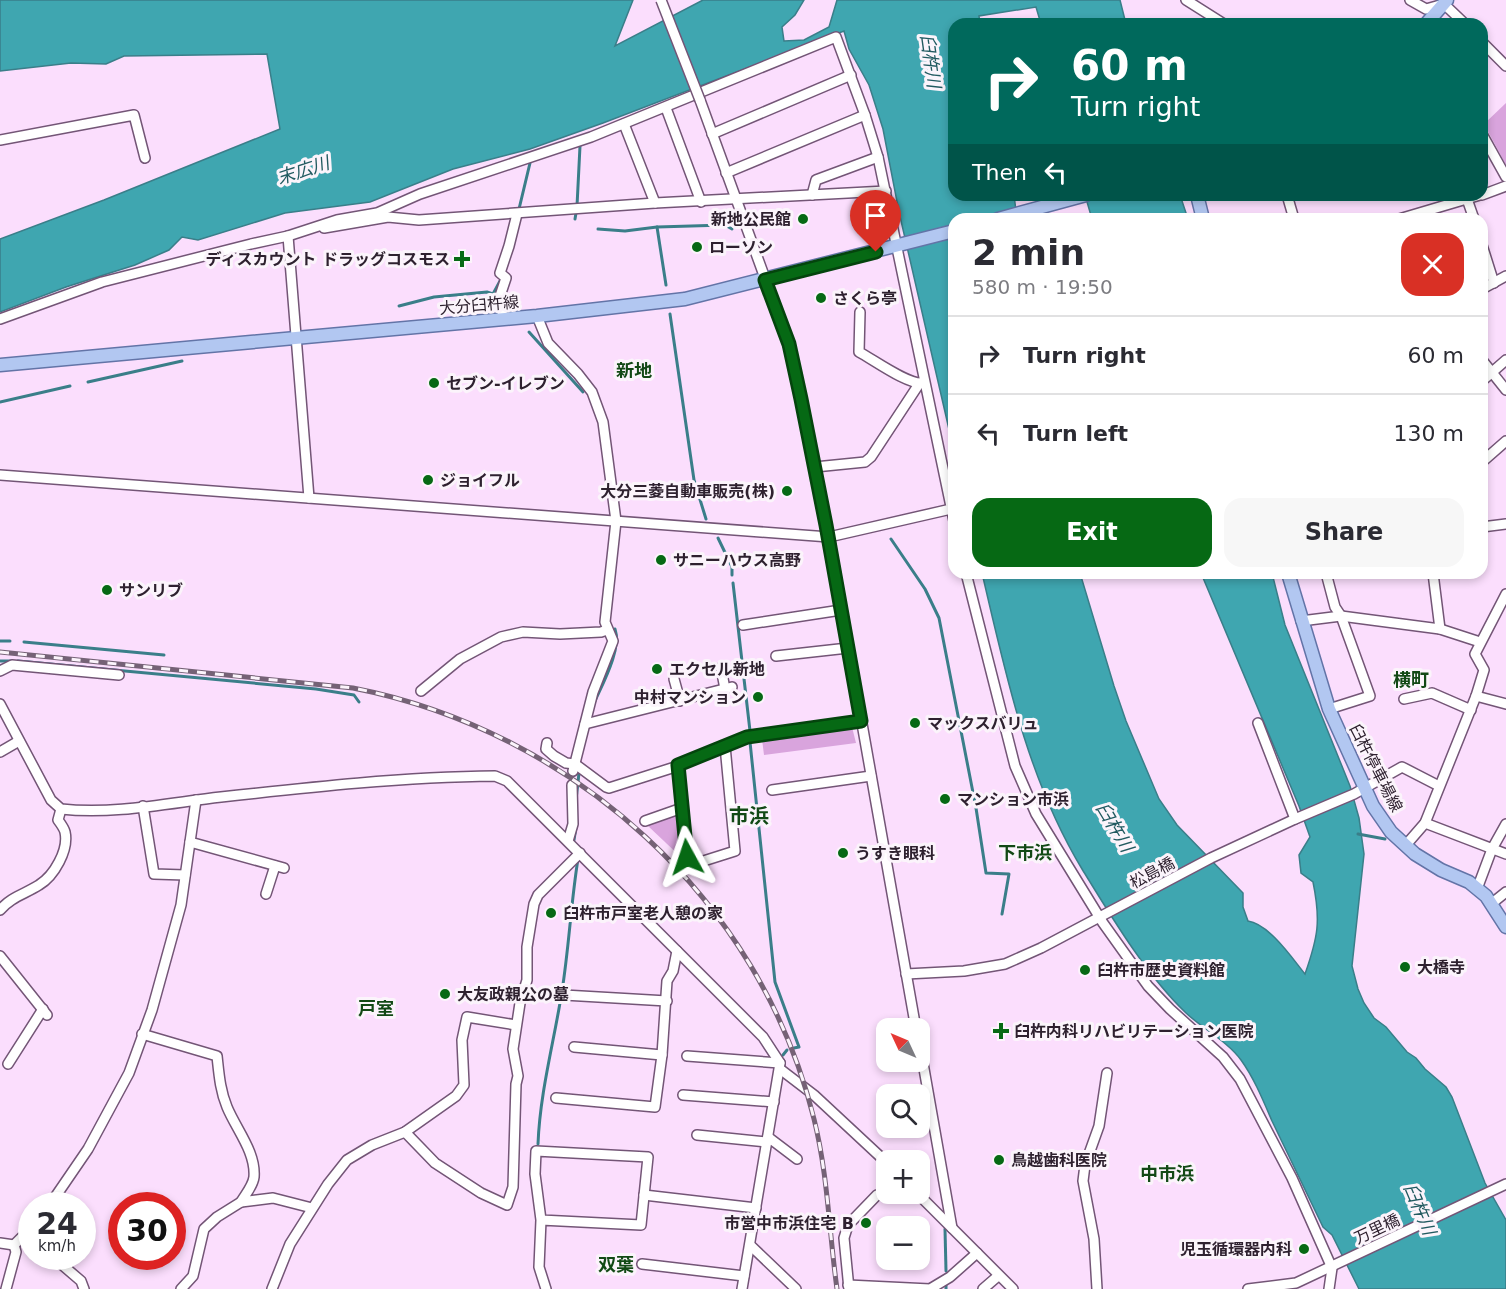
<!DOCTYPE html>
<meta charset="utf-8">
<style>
body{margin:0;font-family:"DejaVu Sans","Noto Sans JP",sans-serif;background:#f7f7f7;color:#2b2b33;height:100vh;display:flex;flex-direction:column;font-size:22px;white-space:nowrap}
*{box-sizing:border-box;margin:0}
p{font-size:20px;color:#7c7c81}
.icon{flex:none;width:33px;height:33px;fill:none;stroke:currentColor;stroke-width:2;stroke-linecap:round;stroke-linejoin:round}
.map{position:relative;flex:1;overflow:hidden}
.side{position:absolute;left:948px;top:213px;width:540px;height:366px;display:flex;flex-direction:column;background:#fff;border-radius:18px;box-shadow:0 3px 9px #0003}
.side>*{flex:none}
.hud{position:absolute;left:948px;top:18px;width:540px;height:183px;border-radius:18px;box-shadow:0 3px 9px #0003;background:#00695c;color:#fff;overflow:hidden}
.needle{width:39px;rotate:314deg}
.controls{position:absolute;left:876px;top:1018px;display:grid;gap:12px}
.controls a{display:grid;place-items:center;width:54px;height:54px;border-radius:12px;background:#fff;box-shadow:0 3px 9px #0003;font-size:30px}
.speed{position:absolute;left:18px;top:1192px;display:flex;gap:12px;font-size:30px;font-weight:700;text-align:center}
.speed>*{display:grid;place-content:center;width:78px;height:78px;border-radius:50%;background:#fff;box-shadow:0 3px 9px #0003;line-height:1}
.speed small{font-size:15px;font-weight:400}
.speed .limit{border:9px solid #d22;background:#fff;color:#111}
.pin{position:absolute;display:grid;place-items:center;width:51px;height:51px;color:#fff;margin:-62px -26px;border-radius:50% 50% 50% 0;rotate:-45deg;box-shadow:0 0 6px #0007}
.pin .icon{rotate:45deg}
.me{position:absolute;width:66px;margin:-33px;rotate:355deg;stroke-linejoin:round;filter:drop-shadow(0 0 4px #0008)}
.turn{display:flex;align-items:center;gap:21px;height:126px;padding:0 24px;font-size:27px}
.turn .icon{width:78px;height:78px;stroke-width:2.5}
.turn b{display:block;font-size:42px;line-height:51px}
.then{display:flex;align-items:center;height:57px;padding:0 24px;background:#0003;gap:12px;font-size:22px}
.round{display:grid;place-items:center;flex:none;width:63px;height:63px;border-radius:18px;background:#f7f7f7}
.head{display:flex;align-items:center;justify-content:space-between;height:102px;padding:0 24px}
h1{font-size:36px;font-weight:600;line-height:45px}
.action{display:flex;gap:12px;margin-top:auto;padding:12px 24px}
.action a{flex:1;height:69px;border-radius:18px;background:#066914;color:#fff;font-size:24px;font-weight:600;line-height:69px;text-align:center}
.action a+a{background:#f7f7f7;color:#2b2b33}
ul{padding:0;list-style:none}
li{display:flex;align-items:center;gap:18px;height:78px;padding:0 24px;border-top:2px solid #e1e1e2}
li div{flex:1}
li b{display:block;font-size:22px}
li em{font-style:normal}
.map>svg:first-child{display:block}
.green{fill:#d9a4dd}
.water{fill:#3fa6b0;stroke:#3a7e89;stroke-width:1.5}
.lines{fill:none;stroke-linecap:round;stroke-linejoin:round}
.stream{stroke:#3a7e89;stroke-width:3}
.minor-casing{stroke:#735576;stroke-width:12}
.major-casing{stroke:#6374a7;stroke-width:15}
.minor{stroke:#fff;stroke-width:9}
.major{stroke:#b2c7f1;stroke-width:12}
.rail-casing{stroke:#756276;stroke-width:5}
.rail{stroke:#fbf4fb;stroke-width:3;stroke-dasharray:9;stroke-linecap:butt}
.minor-bridge-casing{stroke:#735576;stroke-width:12;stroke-linecap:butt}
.minor-bridge{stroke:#fff;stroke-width:9}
.route-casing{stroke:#04440d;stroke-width:15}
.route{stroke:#066914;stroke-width:10}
.poi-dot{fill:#066914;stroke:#fbf4fb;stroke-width:2}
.labels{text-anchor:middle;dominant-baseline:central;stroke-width:6;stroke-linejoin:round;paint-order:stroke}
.poi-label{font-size:16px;font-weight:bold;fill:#2e212f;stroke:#fbf4fb;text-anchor:start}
.street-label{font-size:16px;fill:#2e212f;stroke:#fbf4fb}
.water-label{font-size:18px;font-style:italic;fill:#215a60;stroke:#fbf4fb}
.neighbourhood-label{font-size:18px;font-weight:bold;fill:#124915;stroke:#fbf4fb}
.quarter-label{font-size:20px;font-weight:bold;fill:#124915;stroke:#fbf4fb}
</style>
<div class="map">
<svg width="1506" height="1289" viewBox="0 0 1506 1289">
<rect width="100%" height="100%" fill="#fbdefd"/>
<g class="green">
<polygon points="1506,103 1506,165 1484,124"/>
<polygon points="852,727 856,743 764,755 762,739"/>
<polygon points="676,814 680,817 684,860 647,825"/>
</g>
<g class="water">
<polygon points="0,0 633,0 615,46 703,0 804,0 795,15 782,27 784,41 804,40 829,27 837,0 1120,0 1126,24 1041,24 1036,7 979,16 980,24 954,24 954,195 1014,195 1017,219 954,219 954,451 899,212 883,129 869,85 849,49 844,31 603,123 530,149 453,169 370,202 285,213 198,240 182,237 169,250 135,265 66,287 0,312 0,239 104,200 280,129 267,54 124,56 106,64 71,63 0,71"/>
<polygon points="1085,195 1180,195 1188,219 1092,219"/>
<path d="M 982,573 L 1080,573 L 1114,686 L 1126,721 L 1159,799 L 1177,825 L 1243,893 L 1243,907 L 1248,921 C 1269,924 1292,958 1305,974 C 1318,937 1321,921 1313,882 L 1301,873 L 1299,855 L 1310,837 L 1299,806 L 1201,573 L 1272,573 L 1285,625 L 1350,786 L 1359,818 L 1364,854 L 1352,966 L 1358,989 L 1364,1003 L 1374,1018 L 1386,1027 L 1407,1052 L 1416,1058 L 1425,1069 L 1446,1087 L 1452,1097 L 1485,1183 L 1506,1220 L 1506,1289 L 1359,1289 L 1332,1235 L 1323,1227 C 1306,1192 1289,1156 1272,1121 C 1263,1100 1254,1078 1241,1060 C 1227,1041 1203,1029 1186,1013 C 1146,975 1111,916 1082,869 C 1027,778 1006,675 982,573 Z"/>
</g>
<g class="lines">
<g class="stream">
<polyline points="577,206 580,146"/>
<polyline points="519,209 530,163"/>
<polyline points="575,219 576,213"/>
<polyline points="657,227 666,285"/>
<polyline points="598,229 625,231 657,227 725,225 732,229"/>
<polyline points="495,301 493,294 500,281"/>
<polyline points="399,306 434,297 487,292 493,294"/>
<polyline points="670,314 694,480 706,519"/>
<polyline points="529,332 583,392"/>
<polyline points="88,382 182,361"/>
<polyline points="0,402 70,386"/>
<polyline points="718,538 732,567 732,575"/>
<polyline points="891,539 925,589 939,618 976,808 986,873 1009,874 1002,914"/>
<polyline points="733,583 750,731"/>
<polyline points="0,641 10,641"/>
<polyline points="24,642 164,655"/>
<polyline points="0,661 12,661"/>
<polyline points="18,661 316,689 354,695 359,702"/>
<path d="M 595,701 C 603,683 622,648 615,629"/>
<polyline points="750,742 775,982 799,1047 794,1048"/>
<polyline points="576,800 579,773"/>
<polyline points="1358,834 1385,839"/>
<polyline points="574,840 576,827"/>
<polyline points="783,1055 787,1050"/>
<path d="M 538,1144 C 540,1092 554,1042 562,991 C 569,947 571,902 578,859"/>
<polyline points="945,1229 946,1271"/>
<polyline points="946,1289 946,1285"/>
</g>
<defs>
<g id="minor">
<polyline points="1186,0 1224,24"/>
<polyline points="1410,0 1426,9 1444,4 1465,24"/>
<polyline points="1482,42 1506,66"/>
<polyline points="700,100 789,344 829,537 916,1029"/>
<polyline points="666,108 701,202"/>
<polyline points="624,124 655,203"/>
<polyline points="712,134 851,75"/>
<polyline points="1482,134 1506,177"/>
<polyline points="0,140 134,115 145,158"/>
<polyline points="726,173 865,115"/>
<polyline points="812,195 816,180 878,157"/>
<polyline points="1287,195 1294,219"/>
<polyline points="1482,195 1506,186"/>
<polyline points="1467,199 1474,219"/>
<polyline points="1399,219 1480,195"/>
<polyline points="324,228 388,217 419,220 655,203 886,191"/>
<polyline points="288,236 309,498"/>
<polyline points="1482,245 1494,283"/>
<polyline points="1482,289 1506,276"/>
<path d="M 860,312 L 859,352 C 874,360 908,385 923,383"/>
<polyline points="537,316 548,343 578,374 592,392 603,422 616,521 605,622 613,641 593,692 573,771"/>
<polyline points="0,319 102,282 251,244 288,236 337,220 377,213 420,194 591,137 836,37 865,115 878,157 954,521"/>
<polyline points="503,319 500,296 506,278 500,273 509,246 517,214"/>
<polyline points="1482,360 1506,390"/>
<polyline points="1482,381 1506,360"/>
<polyline points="1482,462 1506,441"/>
<polyline points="815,467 865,462 871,457 919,384"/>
<polyline points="0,475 829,537 951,509"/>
<polyline points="1482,527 1506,524"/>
<polyline points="966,573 1015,766 1036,814 1103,923 1148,986 1170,1009 1223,1057 1240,1079 1292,1178 1332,1268 1329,1289"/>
<polyline points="1326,573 1335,607 1341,616 1370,696 1329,709"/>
<polyline points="1433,573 1440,629"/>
<polyline points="1301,621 1341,616 1440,629 1480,642"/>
<polyline points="743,625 841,610"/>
<polyline points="776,656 848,648"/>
<polyline points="721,668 725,689"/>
<polyline points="0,671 12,665 119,675"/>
<polyline points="674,679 680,701"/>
<polyline points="421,691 460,659 501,637 523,632 560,634 601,632 607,630"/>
<polyline points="1476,696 1506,704"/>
<polyline points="1404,699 1432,693 1471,710"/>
<path d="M 0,704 L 51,800 L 61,809 C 114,815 169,803 221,797 C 312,787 403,777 495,776 L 507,781 L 763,1037 L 780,1063 L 742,1289"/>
<polyline points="1258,723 1295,819"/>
<polyline points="585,724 732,687"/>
<polyline points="547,743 546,749 554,756 566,763 575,764 606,787 609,788 675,767 747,737 861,721"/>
<polyline points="0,752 19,741"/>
<polyline points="678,765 687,857 694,864 735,851 725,746"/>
<polyline points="772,790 871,776"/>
<polyline points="143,806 154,874 185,875"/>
<polyline points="645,821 682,808"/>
<polyline points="1425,823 1506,854"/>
<polyline points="568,841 573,824 572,785"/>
<polyline points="190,842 284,868"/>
<polyline points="1405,846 1425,823 1476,696 1484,670 1475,654 1506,594"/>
<polyline points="1477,889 1492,849 1506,824"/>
<polyline points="266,894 275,866"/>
<polyline points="1491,904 1506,892"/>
<path d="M 0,910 C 11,897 25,894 39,885 C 54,876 69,850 65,832 C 64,828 61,824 58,820 L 61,809"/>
<polyline points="0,956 47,1015"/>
<polyline points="906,974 964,971 1005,964 1041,948 1211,858 1295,819 1354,794 1402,767 1439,786"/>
<polyline points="564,995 667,1001"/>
<path d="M 142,1034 L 217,1056 C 219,1074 220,1090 227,1107 C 236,1129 256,1152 254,1177 C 253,1186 245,1195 241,1202 L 273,1198 L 312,1208"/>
<polyline points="920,1046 952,1228"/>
<polyline points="574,1047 662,1055"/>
<polyline points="687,1056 780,1063"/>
<polyline points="8,1064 43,1009"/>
<polyline points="780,1069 814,1095 886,1162"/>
<polyline points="683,1095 774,1102"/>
<polyline points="556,1098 655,1107 662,1055 667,981 673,971 677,951"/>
<polyline points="405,1132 435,1163 481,1193 507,1205 513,1187 516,1084 518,1076 513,1049 515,1036 520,1003 527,980 527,947 534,904 538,895 580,853"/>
<polyline points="697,1135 767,1142"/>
<polyline points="768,1137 797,1159"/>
<polyline points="918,1194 1013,1289"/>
<polyline points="644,1195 756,1208"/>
<polyline points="49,1206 88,1149 129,1073 152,1010 181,905 196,800"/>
<polyline points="541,1220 641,1225 648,1157 536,1151 535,1174 541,1220 539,1267 546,1289"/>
<polyline points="0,1243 14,1245"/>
<polyline points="14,1245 32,1227"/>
<polyline points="750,1245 796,1289"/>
<polyline points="53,1257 81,1281 84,1289"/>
<polyline points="642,1264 744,1276"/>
<polyline points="848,1285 930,1289 950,1277 977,1253"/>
<polyline points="6,1289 16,1252 14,1245"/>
<polyline points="181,1289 193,1276 204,1229 217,1217 241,1202"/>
<polyline points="272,1289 290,1244 328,1184 347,1160 372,1145 405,1132 456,1096 464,1085 462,1040 467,1017 516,1025"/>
<polyline points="849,1289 844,1238 848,1225 877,1195"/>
<polyline points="983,1289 998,1276"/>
<polyline points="1097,1289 1094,1239 1083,1181 1085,1165 1099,1126 1107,1073"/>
<polyline points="1248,1289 1296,1283 1506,1184"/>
</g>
<g id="major">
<polyline points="1426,24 1447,0"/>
<polyline points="1197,195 1203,219"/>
<polyline points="998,219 1086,195"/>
<polyline points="0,365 537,316 685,299 954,231"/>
<polyline points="1288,573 1329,709 1373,806 1391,832 1415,854 1441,870 1469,882 1486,896 1506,927"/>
</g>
</defs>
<use href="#minor" class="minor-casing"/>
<use href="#major" class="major-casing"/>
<use href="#minor" class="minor"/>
<use href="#major" class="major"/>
<defs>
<path id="rail" d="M 0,652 L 353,688 C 573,731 760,899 814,1119 C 828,1175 829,1232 837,1289"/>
</defs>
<use href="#rail" class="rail-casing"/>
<use href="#rail" class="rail"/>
<defs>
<polyline id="minor-bridge" points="661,0 700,100"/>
</defs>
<use href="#minor-bridge" class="minor-bridge-casing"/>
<use href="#minor-bridge" class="minor-bridge"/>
</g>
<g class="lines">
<defs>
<polyline id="route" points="687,857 678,765 747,737 861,721 826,525 801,399 789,344 765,280 876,252"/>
</defs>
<use href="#route" class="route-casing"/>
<use href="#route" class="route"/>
</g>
<g class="poi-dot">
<circle cx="803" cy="219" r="6"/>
<circle cx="697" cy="247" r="6"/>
<path d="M459 250h6v6h6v6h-6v6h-6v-6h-6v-6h6z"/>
<circle cx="821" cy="298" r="6"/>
<circle cx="434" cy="383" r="6"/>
<circle cx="428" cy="480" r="6"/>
<circle cx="787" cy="491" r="6"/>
<circle cx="661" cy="560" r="6"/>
<circle cx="107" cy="590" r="6"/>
<circle cx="657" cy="669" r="6"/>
<circle cx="758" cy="697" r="6"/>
<circle cx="915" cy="723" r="6"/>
<circle cx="945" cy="799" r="6"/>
<circle cx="843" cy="853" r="6"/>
<circle cx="551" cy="913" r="6"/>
<circle cx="1405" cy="967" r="6"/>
<circle cx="1085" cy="970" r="6"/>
<circle cx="445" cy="994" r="6"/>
<path d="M998 1022h6v6h6v6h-6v6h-6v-6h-6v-6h6z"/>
<circle cx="999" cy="1160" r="6"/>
<circle cx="866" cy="1223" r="6"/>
<circle cx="1304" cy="1249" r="6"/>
</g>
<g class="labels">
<g class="poi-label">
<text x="791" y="219" text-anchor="end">新地公民館</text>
<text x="709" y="247">ローソン</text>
<text x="450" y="259" text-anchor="end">ディスカウント ドラッグコスモス</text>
<text x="833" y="298">さくら亭</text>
<text x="446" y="383">セブン-イレブン</text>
<text x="440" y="480">ジョイフル</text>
<text x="775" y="491" text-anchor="end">大分三菱自動車販売(株)</text>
<text x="673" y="560">サニーハウス高野</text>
<text x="119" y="590">サンリブ</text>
<text x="669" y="669">エクセル新地</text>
<text x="746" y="697" text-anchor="end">中村マンション</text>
<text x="927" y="723">マックスバリュ</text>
<text x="957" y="799">マンション市浜</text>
<text x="855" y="853">うすき眼科</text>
<text x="563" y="913">臼杵市戸室老人憩の家</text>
<text x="1417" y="967">大橋寺</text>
<text x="1097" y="970">臼杵市歴史資料館</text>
<text x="457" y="994">大友政親公の墓</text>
<text x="1014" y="1031">臼杵内科リハビリテーション医院</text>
<text x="1011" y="1160">鳥越歯科医院</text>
<text x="854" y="1223" text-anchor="end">市営中市浜住宅 B</text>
<text x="1292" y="1249" text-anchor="end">児玉循環器内科</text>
</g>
<g class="street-label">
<text transform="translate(479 305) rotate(-5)">大分臼杵線</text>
<text transform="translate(1376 768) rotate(63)">臼杵停車場線</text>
<text transform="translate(1152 873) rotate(-28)">松島橋</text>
<text transform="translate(1377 1229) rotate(-25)">万里橋</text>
</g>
<g class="water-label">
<text transform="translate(931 61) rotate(82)">臼杵川</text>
<text transform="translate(303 170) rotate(-18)">末広川</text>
<text transform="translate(1115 827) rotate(59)">臼杵川</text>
<text transform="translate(1420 1209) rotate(67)">臼杵川</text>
</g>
<g class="neighbourhood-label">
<text x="634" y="370">新地</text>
<text x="1411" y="679">横町</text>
<text x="1025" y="852">下市浜</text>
<text x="376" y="1008">戸室</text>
<text x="1167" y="1173">中市浜</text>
<text x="616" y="1264">双葉</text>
</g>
<g class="quarter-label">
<text x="749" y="816">市浜</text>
</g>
</g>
</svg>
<div class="controls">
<a><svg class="needle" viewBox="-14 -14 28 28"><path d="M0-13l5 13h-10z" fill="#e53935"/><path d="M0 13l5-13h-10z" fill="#7c7c81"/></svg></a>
<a><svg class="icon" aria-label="search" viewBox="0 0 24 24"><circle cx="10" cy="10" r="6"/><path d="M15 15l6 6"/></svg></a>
<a>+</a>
<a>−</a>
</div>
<div class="speed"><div>24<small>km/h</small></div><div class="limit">30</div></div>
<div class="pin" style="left:876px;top:252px;background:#d93025"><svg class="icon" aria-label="arrive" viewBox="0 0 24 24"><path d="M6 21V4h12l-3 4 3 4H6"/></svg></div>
<svg class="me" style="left:687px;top:857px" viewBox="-20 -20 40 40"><path d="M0-17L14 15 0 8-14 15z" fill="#066914" stroke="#fff" stroke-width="4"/></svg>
<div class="hud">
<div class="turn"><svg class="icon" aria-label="right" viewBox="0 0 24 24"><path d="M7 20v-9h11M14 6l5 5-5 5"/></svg><div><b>60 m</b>Turn right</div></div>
<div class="then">Then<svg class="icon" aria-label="left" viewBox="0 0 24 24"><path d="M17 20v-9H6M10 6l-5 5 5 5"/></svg></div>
</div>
<section class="side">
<div class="head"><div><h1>2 min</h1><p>580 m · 19:50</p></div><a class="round" style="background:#d93025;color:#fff"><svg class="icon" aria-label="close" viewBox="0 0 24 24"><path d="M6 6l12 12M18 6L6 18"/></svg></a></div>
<ul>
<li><svg class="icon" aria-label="right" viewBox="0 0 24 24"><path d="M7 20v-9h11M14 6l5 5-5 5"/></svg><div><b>Turn right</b></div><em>60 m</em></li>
<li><svg class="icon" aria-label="left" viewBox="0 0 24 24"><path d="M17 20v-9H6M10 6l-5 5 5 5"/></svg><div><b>Turn left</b></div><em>130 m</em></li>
</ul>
<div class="action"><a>Exit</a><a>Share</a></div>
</section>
</div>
